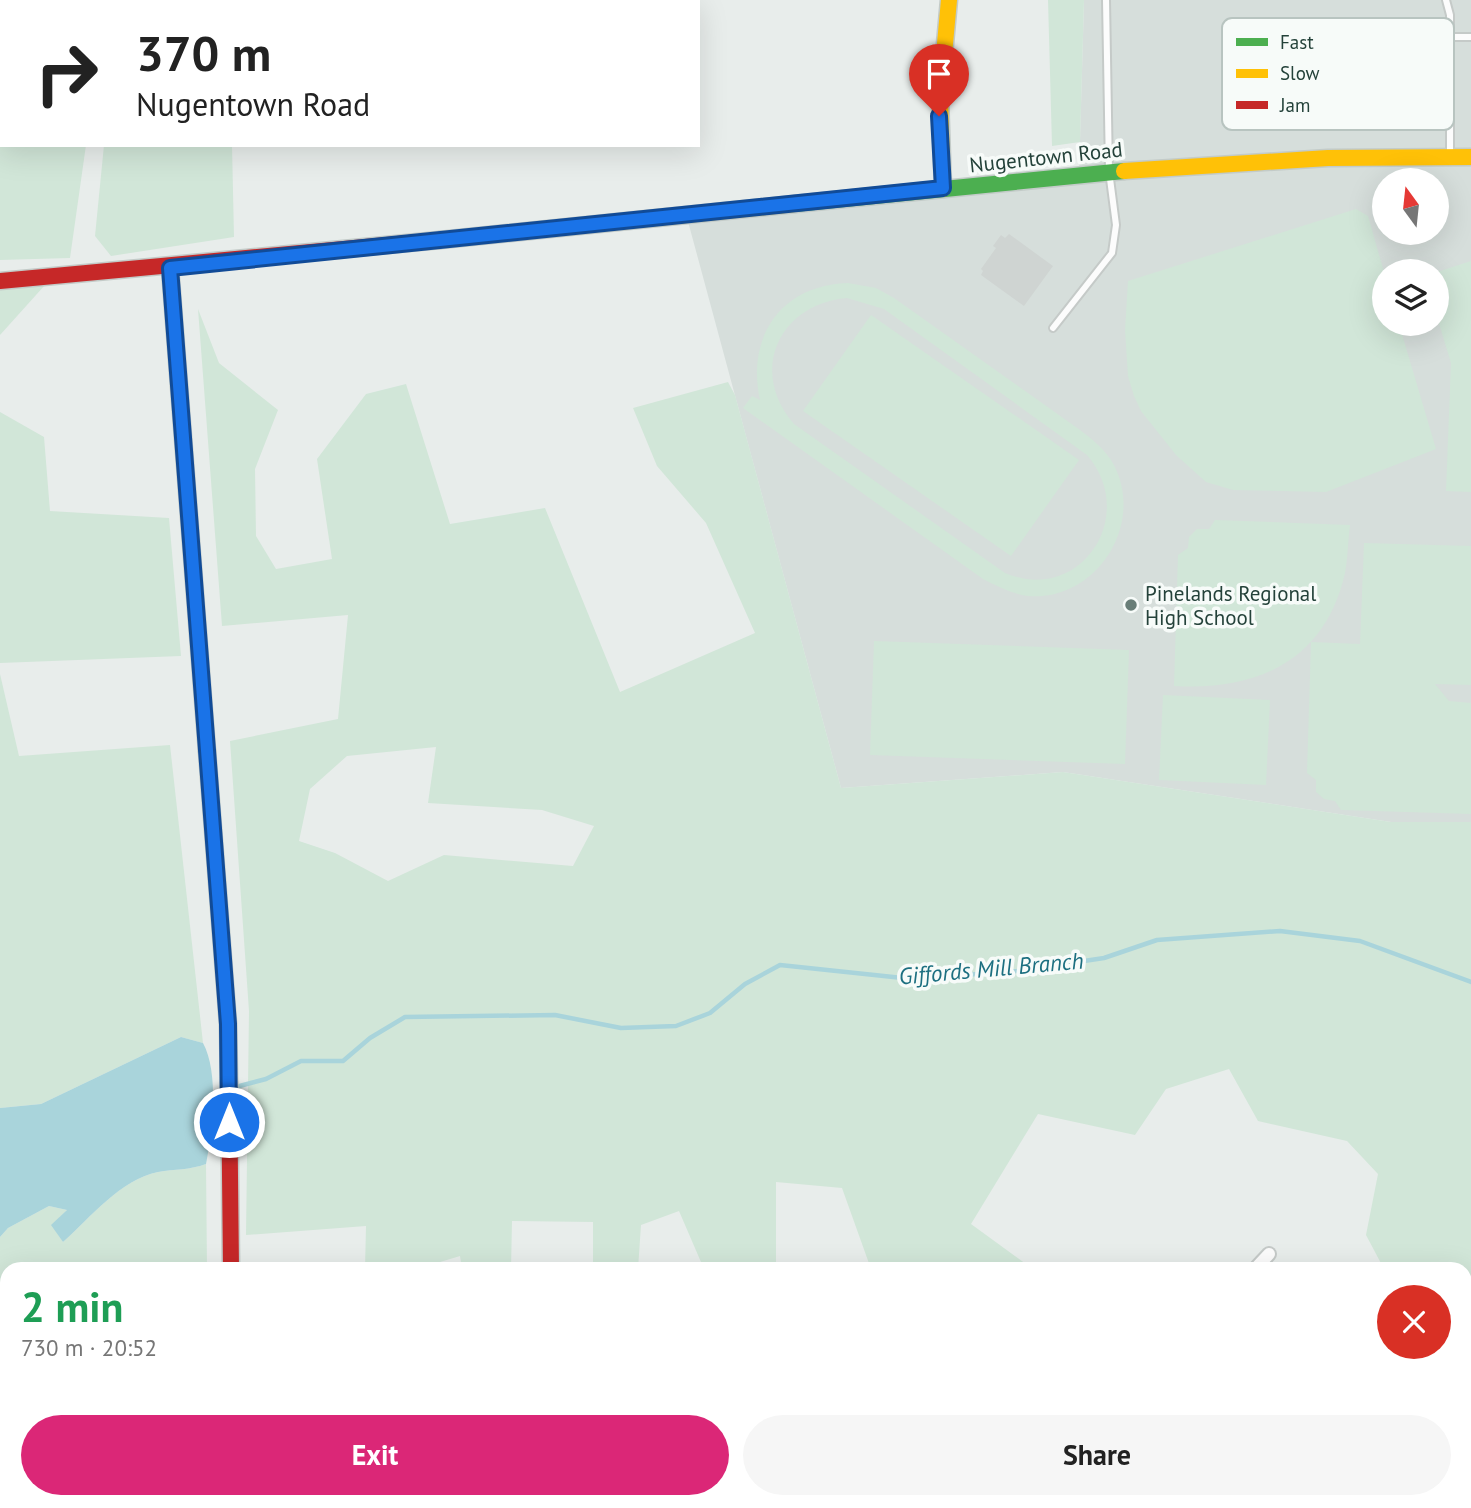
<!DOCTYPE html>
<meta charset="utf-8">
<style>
body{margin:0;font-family:"PT Sans",sans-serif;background:#f6f6f6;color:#222;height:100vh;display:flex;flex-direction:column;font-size:26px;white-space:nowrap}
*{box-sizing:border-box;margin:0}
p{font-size:23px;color:#767676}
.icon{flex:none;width:38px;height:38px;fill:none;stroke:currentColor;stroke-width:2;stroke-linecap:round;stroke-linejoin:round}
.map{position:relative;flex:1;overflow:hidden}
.panel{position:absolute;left:0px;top:1262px;width:1472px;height:247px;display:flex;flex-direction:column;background:#fff;border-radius:21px 21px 0 0;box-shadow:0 7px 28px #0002}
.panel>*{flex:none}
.banner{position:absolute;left:0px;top:0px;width:700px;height:147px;box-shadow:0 7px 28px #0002;background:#fff;color:#222;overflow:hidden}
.needle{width:46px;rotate:345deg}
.buttons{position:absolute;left:1372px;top:168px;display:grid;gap:14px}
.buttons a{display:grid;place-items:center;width:77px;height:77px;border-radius:50%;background:#fff;box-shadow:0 7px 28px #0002;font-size:35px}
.pin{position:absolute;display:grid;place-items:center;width:60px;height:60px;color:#fff;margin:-72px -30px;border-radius:50% 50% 50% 0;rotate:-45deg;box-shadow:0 0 7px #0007}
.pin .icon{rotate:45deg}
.me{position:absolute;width:77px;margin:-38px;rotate:0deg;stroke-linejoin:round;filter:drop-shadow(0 0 5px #0008)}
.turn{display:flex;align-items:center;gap:24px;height:147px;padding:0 21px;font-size:32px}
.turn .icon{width:91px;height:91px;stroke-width:2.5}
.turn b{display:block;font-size:49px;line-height:60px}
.round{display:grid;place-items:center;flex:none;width:74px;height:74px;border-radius:37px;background:#f6f6f6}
.overview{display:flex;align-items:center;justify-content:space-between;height:119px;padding:0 21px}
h1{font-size:42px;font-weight:700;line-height:52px;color:#1e9e55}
.button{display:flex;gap:14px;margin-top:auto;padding:14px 21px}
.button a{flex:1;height:80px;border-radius:42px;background:#db2777;color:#fff;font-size:28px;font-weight:700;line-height:80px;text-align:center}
.button a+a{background:#f6f6f6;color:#222}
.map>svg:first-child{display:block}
.built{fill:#d6dedb;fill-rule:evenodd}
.green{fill:#d1e6d8;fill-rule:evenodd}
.water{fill:#a9d4db}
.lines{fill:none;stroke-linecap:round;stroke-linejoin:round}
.stream{stroke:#a9d4db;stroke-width:4.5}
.building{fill:#cfd4d2}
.lane-casing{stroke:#c5cac8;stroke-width:10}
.street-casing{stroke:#c5cac8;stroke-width:16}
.fast-casing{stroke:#c3cbc8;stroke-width:19}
.slow-casing{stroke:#c3cbc8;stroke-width:19}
.jam-casing{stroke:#c3cbc8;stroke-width:19}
.lane{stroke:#fcfcfc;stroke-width:6}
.street{stroke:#fcfcfc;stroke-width:12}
.fast{stroke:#4caf50;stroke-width:16}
.slow{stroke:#ffc107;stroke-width:16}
.jam{stroke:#c62828;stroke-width:16}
.route-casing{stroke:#114b97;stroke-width:18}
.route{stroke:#1a73e8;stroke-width:12}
.poi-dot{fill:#697e78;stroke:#f7fbf9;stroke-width:2.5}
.labels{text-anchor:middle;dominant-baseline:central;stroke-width:7;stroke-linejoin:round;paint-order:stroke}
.street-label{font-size:21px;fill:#24423a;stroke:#f7fbf9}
.poi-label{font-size:21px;fill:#24423a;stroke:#f7fbf9;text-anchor:start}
.water-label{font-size:23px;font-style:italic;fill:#1c6f80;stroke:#f7fbf9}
.key{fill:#f7fbf9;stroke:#b8c4c0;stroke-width:2}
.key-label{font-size:19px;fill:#24423a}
</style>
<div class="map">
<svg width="1471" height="1508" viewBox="0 0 1471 1508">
<rect width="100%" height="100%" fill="#e8edeb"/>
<path class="built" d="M 1084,0 L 1471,0 L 1471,822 L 1391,822 L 1063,772 L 841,788 L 686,214 L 1079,175 ZM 1384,180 L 1437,180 L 1437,233 L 1384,233 ZM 1384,271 L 1437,271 L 1437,324 L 1384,324 Z"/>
<g class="green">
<polygon points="1048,0 1084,0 1080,142 1052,146"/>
<polygon points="0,111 2,145 86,145 70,258 0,260"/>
<polygon points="104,145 232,145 234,237 111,256 95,236"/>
<polygon points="1356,209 1368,216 1384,272 1384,324 1399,324 1436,449 1326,492 1233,490 1206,482 1176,455 1141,411 1134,396 1128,376 1125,330 1128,281"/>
<polygon points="1471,261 1471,492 1446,491 1451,363 1437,317 1437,272"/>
<path d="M 848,283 L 876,288 L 894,298 L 1080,430 C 1092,439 1103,448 1111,460 C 1148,520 1098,602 1028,596 C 1012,594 997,586 983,579 L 743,408 L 752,396 L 760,400 C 746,337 781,285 848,283 ZM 847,298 L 884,309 L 1087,455 C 1139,515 1081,605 1005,573 L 794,424 C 748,371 779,304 847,298 Z"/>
<polygon points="45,285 0,335 0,289"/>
<path d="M 198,309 L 219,363 L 278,410 L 255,469 L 256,536 L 276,569 L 332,559 L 317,459 L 366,394 L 406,384 L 450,524 L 545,508 L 620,692 L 755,633 L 706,523 L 657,466 L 633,408 L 728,382 L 735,395 L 841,788 L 1063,772 L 1391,822 L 1471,822 L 1471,1508 L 1232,1508 L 1236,1502 L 1465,1502 L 1465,1269 L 1384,1269 L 1366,1235 L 1378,1174 L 1347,1141 L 1258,1121 L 1229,1069 L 1166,1089 L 1135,1135 L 1038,1114 L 971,1224 L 1026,1264 L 1027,1269 L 871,1269 L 842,1188 L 776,1182 L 776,1269 L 704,1269 L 679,1211 L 641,1225 L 638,1269 L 593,1269 L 593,1222 L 512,1221 L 511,1269 L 462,1269 L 460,1256 L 417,1269 L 365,1269 L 366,1226 L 246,1235 L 249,1011 L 230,741 L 338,719 L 348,615 L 222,626 ZM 436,747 L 428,803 L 542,810 L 594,826 L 573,866 L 444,855 L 388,881 L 335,853 L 299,841 L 310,789 L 347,756 Z"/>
<polygon points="871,315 1079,460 1011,556 803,411"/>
<polygon points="0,412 44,437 50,511 169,518 181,656 0,663"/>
<path d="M 1215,520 L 1350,525 C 1348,540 1348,557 1345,573 C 1325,661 1257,691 1174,686 L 1178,555 L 1188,548 L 1189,537 L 1197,529 L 1209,529 Z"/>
<polygon points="1364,543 1471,546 1471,685 1435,684 1449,701 1471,703 1471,814 1341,810 1335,801 1324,799 1316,792 1316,780 1307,773 1311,642 1360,644"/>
<polygon points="874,641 1129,650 1125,764 870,755"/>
<polygon points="0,674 19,756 170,745 203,1043 181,1037 41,1104 0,1108"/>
<polygon points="1163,695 1270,700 1266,785 1159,780"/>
<path d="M 206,1164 L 207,1269 L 7,1269 L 7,1399 L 0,1403 L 0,1237 L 8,1228 L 49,1206 L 67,1210 L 52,1225 L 63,1242 C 91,1217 120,1180 158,1172 C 175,1169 190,1170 206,1164 Z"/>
<polygon points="7,1437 7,1502 44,1502 49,1508 0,1508 0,1441"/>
</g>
<path class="water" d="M 181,1037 L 203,1043 C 219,1072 213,1131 206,1164 C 190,1170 175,1169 158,1172 C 120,1180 91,1217 63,1242 L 51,1225 L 67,1210 L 49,1206 L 8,1228 L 0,1237 L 0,1108 L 41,1104 Z"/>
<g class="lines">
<polyline class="stream" points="232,1088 266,1079 301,1061 343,1061 370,1038 405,1017 555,1015 621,1028 676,1026 710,1013 745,984 780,965 912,979 1017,971 1104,958 1157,940 1280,931 1360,941 1471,982"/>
</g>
<polygon class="building" points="1009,234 1053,266 1024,306 981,275 983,271 981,269 996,248 993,246 1001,235 1005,238"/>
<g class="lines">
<defs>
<g id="lane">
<polyline points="1446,0 1450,15 1450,155"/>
<polyline points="1450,37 1471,37"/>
<polyline points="1053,328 1112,253 1116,225 1109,171 1106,0"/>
</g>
<g id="street">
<polyline points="1255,1269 1269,1254"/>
<polyline points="232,1508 232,1502"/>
<polyline points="1094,1508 1095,1502"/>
</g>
<g id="fast">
<polyline points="795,204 1124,171"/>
<polyline points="170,268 207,751"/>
</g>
<g id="slow">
<polyline points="1124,171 1328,158 1471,157"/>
<polyline points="943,189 940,98 949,0"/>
<polyline points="440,240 795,204"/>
<polyline points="207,751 228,1024 229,1082"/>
</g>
<g id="jam">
<polyline points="0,281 440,240"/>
<polyline points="229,1082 231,1269"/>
</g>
</defs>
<use href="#lane" class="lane-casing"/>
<use href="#street" class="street-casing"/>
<use href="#fast" class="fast-casing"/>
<use href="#slow" class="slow-casing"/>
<use href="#jam" class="jam-casing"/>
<use href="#lane" class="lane"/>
<use href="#street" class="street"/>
<use href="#fast" class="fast"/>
<use href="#slow" class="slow"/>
<use href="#jam" class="jam"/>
</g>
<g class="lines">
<defs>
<polyline id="route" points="229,1122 228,1024 170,268 943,188 939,116"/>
</defs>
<use href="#route" class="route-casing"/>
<use href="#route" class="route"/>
</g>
<circle class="poi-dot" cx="1131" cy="605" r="7"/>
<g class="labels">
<g class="street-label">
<text transform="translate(1046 157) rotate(-6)">Nugentown Road</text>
</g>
<g class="poi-label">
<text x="1145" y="593">Pinelands Regional<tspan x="1145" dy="24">High School</tspan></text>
</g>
<g class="water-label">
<text transform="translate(991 968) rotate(-5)">Giffords Mill Branch</text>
</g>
</g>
<rect x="1222" y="18" width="232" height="112" rx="10" class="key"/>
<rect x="1236" y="38" width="32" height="8" fill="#4caf50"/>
<rect x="1236" y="69" width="32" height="9" fill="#ffc107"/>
<rect x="1236" y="101" width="32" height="8" fill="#c62828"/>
<g class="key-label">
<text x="1280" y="49">Fast</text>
<text x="1280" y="80">Slow</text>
<text x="1280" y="112">Jam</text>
</g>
</svg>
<div class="buttons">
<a><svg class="needle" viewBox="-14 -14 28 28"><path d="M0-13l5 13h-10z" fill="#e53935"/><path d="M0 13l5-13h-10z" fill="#767676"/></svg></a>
<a><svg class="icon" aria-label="layers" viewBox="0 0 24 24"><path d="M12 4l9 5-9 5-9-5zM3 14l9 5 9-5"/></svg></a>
</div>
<div class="pin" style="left:939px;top:116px;background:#d93025"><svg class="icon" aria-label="arrive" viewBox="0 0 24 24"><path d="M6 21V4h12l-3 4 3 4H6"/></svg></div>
<svg class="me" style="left:229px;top:1122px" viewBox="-20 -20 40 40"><circle r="17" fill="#1a73e8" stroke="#fff" stroke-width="3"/><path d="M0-11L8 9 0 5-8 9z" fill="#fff"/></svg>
<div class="banner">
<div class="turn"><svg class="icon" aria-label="right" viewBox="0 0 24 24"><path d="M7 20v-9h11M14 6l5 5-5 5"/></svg><div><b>370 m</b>Nugentown Road</div></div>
</div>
<section class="panel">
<div class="overview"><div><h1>2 min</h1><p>730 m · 20:52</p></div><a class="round" style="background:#d93025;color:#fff"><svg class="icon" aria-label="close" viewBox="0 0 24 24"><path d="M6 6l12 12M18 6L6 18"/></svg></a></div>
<div class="button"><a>Exit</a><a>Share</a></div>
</section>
</div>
